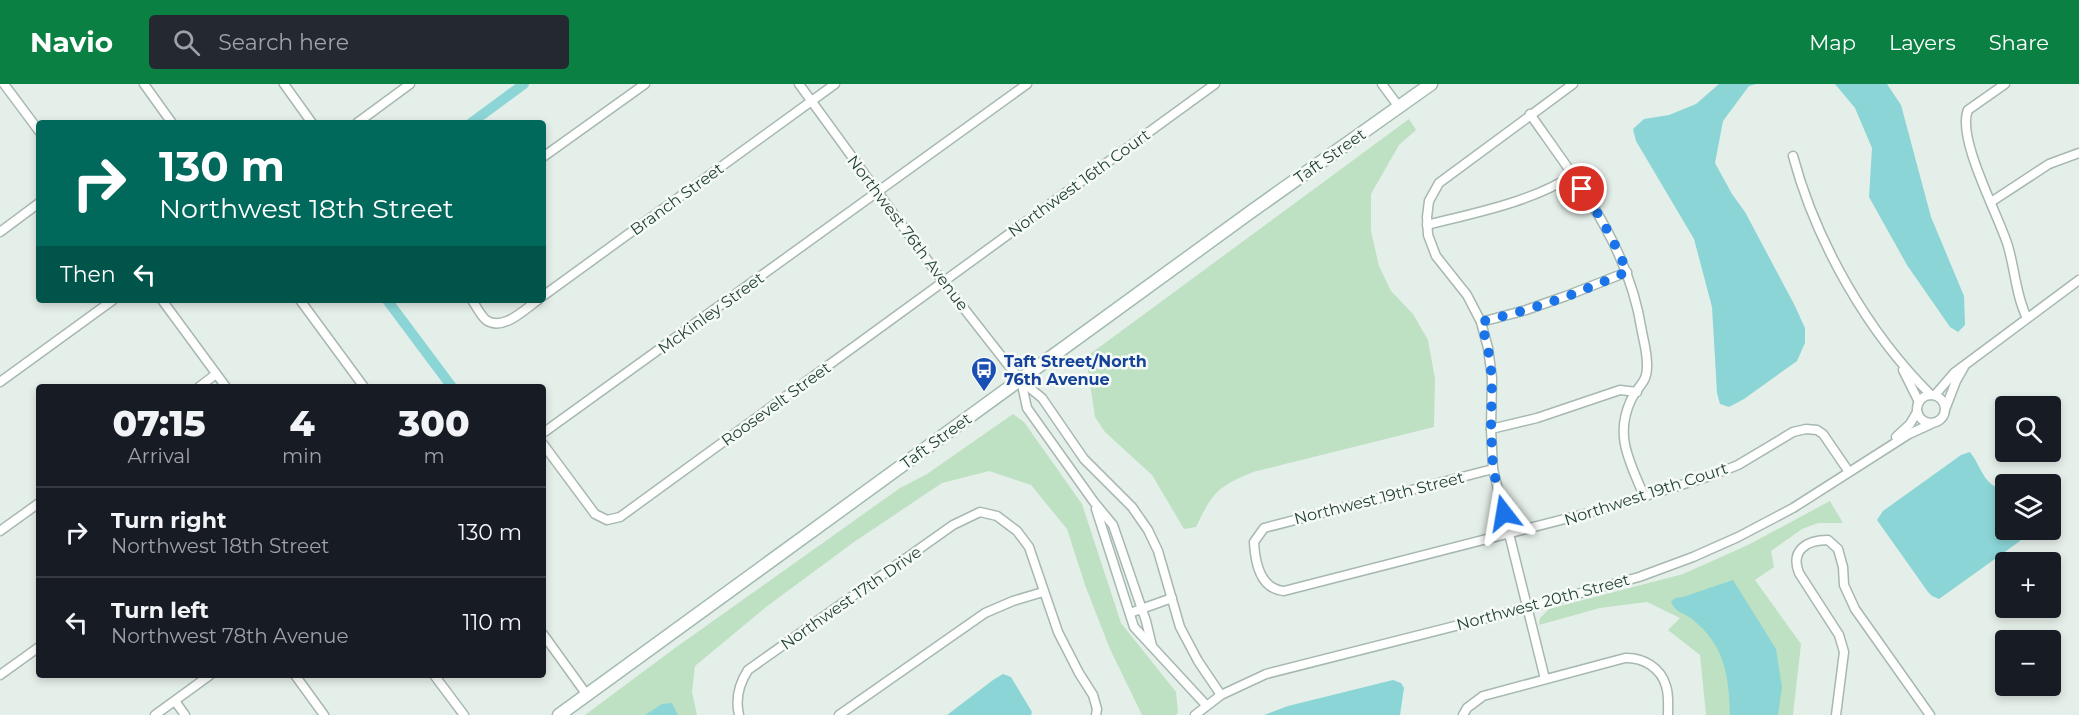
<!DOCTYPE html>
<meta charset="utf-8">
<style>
body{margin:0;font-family:Montserrat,sans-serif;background:#242831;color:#f1f3f6;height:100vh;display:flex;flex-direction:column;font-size:22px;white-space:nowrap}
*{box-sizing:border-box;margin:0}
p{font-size:20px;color:#9ea1a6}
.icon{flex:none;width:33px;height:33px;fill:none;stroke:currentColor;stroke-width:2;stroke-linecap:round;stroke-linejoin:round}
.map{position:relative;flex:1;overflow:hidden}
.sheet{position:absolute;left:36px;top:300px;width:510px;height:294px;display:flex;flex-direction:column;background:#171b24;border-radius:6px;box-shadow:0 3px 9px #0003}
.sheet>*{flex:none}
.guide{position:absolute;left:36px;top:36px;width:510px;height:183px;border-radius:6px;box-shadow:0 3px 9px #0003;background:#00695c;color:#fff;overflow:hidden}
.tools{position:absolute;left:1995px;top:312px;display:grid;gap:12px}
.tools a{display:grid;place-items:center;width:66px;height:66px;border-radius:6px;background:#171b24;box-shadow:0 3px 9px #0003;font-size:30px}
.pin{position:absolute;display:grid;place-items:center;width:51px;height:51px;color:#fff;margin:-26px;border:3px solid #fff;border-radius:50%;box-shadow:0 2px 6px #0007}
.me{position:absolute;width:66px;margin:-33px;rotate:346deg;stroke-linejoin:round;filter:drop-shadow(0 0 4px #0008)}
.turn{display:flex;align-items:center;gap:21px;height:126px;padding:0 24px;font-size:27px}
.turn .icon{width:78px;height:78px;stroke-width:2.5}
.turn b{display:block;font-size:42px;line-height:51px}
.then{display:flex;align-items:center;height:57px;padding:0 24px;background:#0003;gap:12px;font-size:22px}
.eta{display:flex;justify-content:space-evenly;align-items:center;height:102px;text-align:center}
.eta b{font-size:36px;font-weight:800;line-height:42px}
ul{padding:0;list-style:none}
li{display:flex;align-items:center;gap:18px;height:90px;padding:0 24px;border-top:2px solid #363941}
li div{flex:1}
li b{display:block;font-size:22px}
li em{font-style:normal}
header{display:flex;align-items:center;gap:36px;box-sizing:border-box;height:84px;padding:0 30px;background:#0b8043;color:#fff}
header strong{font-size:28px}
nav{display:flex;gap:33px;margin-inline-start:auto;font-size:21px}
.search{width:420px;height:54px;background:#242831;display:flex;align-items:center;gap:15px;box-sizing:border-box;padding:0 21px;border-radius:6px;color:#9ea1a6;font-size:22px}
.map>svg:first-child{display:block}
.green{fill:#bde1c2}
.water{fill:#8bd5d6}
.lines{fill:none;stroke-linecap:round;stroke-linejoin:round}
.canal{stroke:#8bd5d6;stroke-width:10}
.street-casing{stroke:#a7b8af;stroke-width:11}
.secondary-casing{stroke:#a3bbaf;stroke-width:15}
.street{stroke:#fff;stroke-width:8}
.secondary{stroke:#fff;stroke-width:12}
.route{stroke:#1a73e8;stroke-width:10;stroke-dasharray:0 18}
.labels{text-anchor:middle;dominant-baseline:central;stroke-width:5;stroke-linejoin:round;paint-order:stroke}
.street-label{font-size:16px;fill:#234235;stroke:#f6fbf8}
.transit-label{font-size:16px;font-weight:bold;fill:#164399;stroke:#f6fbf8;text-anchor:start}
</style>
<header>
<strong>Navio</strong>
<div class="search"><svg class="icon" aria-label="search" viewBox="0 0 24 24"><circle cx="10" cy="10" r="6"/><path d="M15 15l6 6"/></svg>Search here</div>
<nav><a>Map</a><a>Layers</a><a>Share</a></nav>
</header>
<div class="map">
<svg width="2079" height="631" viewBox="0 0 2079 631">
<rect width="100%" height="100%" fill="#e5efe9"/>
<g class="green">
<path d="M 1409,35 L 1416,46 L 1399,61 L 1371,110 L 1371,147 L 1379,182 L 1391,207 L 1413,230 L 1428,256 L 1435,295 L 1434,343 L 1253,388 C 1217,403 1213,408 1196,443 L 1184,445 L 1152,391 L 1105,348 L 1095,333 L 1086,273 Z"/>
<polygon points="1013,330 1024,338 1082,420 1121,539 1176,608 1178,628 1176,631 1142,631 1110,565 1085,501 1067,445 1031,401 989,387 942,399 854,458 766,523 695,582 692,608 697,631 585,631 675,564 900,404 927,390"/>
<polygon points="1830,417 1843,439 1818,439 1802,445 1771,467 1774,483 1755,496 1801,560 1793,631 1706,631 1700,571 1668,546 1680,534 1647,518 1600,524 1539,541 1540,534 1549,525 1683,490 1748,461"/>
</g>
<g class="water">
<polygon points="1719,0 1756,0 1749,2 1723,37 1715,79 1732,110 1745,128 1794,220 1805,244 1805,259 1797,277 1744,315 1729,323 1720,320 1717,309 1712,223 1694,155 1636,57 1633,45 1644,35 1669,31 1696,20"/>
<polygon points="1835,0 1887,0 1901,21 1931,133 1964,212 1965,241 1958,248 1950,243 1907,181 1869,113 1872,64 1855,24"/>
<path d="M 1970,368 C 1979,379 1983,397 1996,403 L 2005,416 L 2006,446 L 2025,446 L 2020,457 L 1939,515 L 1932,512 L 1928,508 L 1877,436 L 1883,427 L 1961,371 Z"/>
<path d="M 1733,496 L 1776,565 L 1782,603 L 1778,631 L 1730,631 C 1729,592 1725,561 1692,535 C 1684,529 1675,528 1671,518 L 1675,514 L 1683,513 Z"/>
<polygon points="1003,590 1011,593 1032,628 1031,631 947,631 993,596"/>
<polygon points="1393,596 1401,599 1404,604 1400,631 1264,631 1288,622"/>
<polygon points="672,619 678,631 645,631 662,620"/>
</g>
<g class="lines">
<g class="canal">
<polyline points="471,39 524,0"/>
<polyline points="387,216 452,303"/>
</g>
<defs>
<g id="street">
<polyline points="4,0 39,47"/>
<polyline points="144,0 172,39"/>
<polyline points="284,0 312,39"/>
<polyline points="799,0 944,199 1020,296 1042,314 1084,375 1132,423 1148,446 1158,467 1180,543 1198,577 1221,611"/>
<polyline points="1382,0 1399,23"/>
<path d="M 2005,0 L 1968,26 C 1956,54 1999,132 2008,162 C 2015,186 2016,212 2027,234"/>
<path d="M 1530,30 C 1579,100 1629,162 1642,248 C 1644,258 1647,269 1647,280 C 1648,299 1638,301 1631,316 C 1614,352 1630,378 1644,412"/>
<polyline points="357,39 410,0"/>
<path d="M 1793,72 C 1816,158 1868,249 1931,311"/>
<polyline points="543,73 645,0"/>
<polyline points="1991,118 2049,80 2079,69"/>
<path d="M 1427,141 C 1474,129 1532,118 1573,91"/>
<polyline points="0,148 39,119"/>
<polyline points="543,212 835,0"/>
<polyline points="162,216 226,303"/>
<polyline points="300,216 364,303"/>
<path d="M 472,216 C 476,222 481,232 486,236 C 503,248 525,225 538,216"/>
<polyline points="1481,238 1526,226 1566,212 1627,188"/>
<polyline points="1903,286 1919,318"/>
<polyline points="1021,296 1027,324 1094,418 1113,441 1146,537 1152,562"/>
<polyline points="0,298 113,216"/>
<polyline points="199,303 216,290"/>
<circle cx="1931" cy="325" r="14"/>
<polyline points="1935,311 1954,289 2079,196"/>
<polyline points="1946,323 1956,297 1964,283"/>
<polyline points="1491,345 1537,334 1620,306 1637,308"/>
<polyline points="543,349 1027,0"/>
<polyline points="1896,353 1910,340 1917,328"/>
<polyline points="543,360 595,430 607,436 620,433 1215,0"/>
<path d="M 1493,385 L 1264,444 L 1254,458 C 1255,478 1260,505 1284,507 L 1600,426 L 1710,392 L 1738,381 L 1793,348 L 1806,345 L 1817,346 L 1823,350 L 1849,388"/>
<polyline points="1096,425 1134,543 1206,621"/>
<polyline points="0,447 39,419"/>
<polyline points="1130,529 1172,514"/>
<polyline points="543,550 587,611"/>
<polyline points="0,591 39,563"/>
<polyline points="295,591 324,631"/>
<polyline points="434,591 464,631"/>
<polyline points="1545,595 1493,385 1491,345 1492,294 1488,264 1481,238 1467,211 1436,172 1428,151 1427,133 1429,117 1439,99 1573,0"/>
<polyline points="175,617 185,631"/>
<polyline points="155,631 210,591"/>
<path d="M 739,631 C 735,614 739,600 748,586 L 953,441 L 980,428 L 997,432 L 1017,447 L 1029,463 L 1058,548 L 1079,589 L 1093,611 L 1097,625 L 1096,631"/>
<polyline points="839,631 985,529 1013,517 1043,508"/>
<polyline points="1195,631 1221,611 1266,590 1526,524 1639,493 1693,473 1738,453 1793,424 1909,350 1931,340"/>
<path d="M 1463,631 L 1467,624 L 1483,612 L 1625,574 C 1643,573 1661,584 1666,602 C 1669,610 1668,622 1668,631"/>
<path d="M 1836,631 L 1844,568 L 1839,551 L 1799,489 C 1790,466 1807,456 1828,456 L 1838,465 L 1843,483 L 1844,501 L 1855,525 L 1930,631"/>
</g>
<polyline id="secondary" points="559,631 1252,127 1431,0"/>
</defs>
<use href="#street" class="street-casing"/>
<use href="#secondary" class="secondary-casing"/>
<use href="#street" class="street"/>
<use href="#secondary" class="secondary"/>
</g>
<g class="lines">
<path class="route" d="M 1504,429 L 1493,385 L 1491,345 L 1492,294 L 1488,264 L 1481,238 L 1526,226 L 1566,213 L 1627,188 C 1615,158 1600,132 1582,105"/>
</g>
<defs>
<symbol id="bus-pin" viewBox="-11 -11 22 30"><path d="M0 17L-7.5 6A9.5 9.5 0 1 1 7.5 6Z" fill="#1a4fb4" stroke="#f6fbf8"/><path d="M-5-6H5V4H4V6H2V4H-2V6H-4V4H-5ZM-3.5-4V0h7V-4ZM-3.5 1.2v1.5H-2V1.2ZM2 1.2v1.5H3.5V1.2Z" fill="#fff"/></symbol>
</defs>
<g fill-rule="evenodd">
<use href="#bus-pin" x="969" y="271" width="30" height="40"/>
</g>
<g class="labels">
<g class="street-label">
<text transform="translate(1330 72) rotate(-35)">Taft Street</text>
<text transform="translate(1079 99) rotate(-36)">Northwest 16th Court</text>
<text transform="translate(677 115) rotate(-36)">Branch Street</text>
<text transform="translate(908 149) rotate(53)">Northwest 76th Avenue</text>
<text transform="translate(711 229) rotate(-36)">McKinley Street</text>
<text transform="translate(776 320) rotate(-36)">Roosevelt Street</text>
<text transform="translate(936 357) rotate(-36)">Taft Street</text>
<text transform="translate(1646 410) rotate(-18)">Northwest 19th Court</text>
<text transform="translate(1379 414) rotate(-14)">Northwest 19th Street</text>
<text transform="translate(851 514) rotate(-35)">Northwest 17th Drive</text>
<text transform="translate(1543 518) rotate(-15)">Northwest 20th Street</text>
</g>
<g class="transit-label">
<text x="1004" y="277">Taft Street/North<tspan x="1004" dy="18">76th Avenue</tspan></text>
</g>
</g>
</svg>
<div class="tools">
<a><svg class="icon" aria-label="search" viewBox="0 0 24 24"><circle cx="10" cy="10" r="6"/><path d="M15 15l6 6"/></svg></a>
<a><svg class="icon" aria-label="layers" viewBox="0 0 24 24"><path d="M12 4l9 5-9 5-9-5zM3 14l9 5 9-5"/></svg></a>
<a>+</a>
<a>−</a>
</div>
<div class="pin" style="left:1582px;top:105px;background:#d93025"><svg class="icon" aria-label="arrive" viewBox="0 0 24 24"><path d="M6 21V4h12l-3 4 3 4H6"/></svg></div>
<svg class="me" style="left:1504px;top:429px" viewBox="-20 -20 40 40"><path d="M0-17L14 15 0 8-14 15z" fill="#1a73e8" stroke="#fff" stroke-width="4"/></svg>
<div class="guide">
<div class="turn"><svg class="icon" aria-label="right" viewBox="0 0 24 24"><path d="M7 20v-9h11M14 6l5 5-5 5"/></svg><div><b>130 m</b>Northwest 18th Street</div></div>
<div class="then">Then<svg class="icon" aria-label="left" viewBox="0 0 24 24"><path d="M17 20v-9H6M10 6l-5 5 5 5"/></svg></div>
</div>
<section class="sheet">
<div class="eta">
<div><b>07:15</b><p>Arrival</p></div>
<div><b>4</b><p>min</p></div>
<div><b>300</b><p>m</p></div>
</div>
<ul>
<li><svg class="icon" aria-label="right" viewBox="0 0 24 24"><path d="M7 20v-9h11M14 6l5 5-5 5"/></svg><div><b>Turn right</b><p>Northwest 18th Street</p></div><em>130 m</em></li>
<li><svg class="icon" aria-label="left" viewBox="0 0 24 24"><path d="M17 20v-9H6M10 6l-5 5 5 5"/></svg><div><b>Turn left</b><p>Northwest 78th Avenue</p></div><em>110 m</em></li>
</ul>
</section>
</div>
